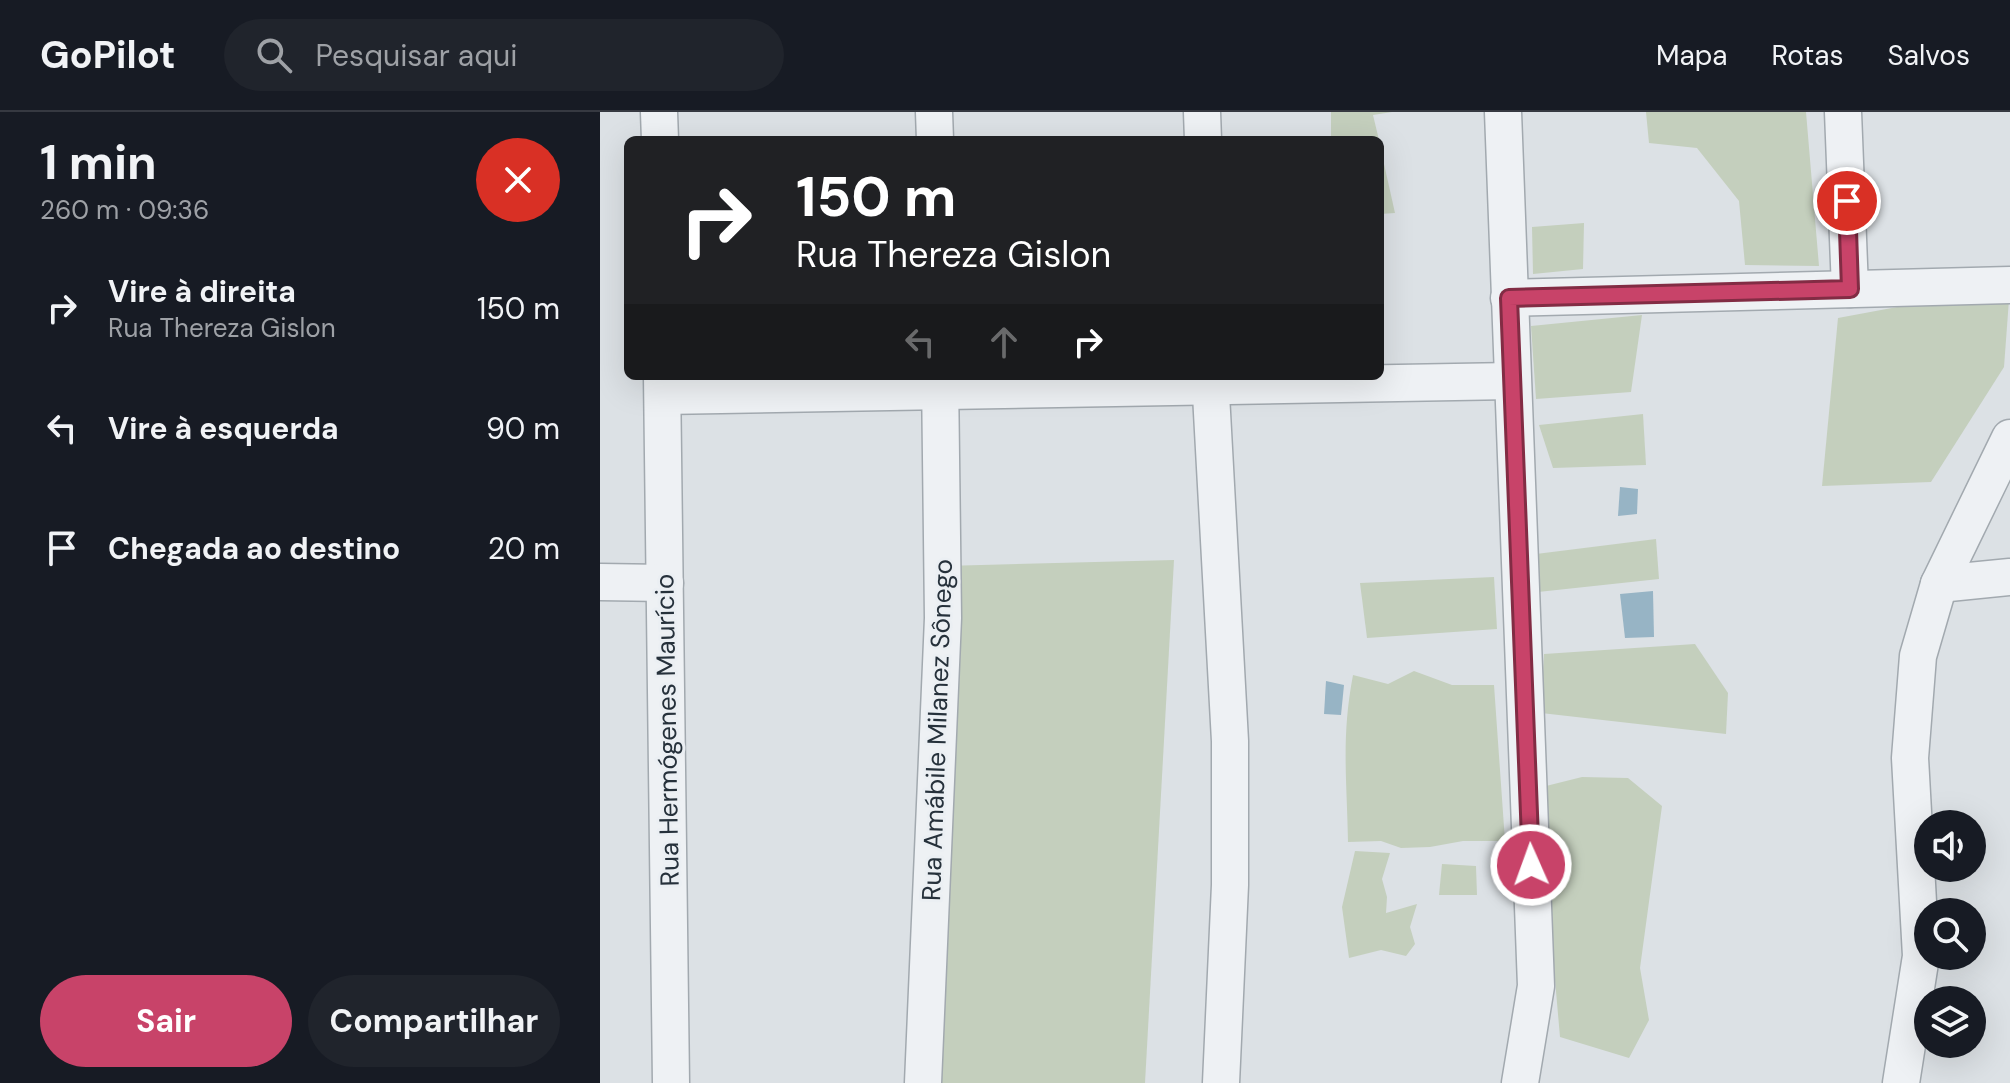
<!DOCTYPE html>
<html lang="pt">
<meta charset="utf-8">
<style>
body{margin:0;font-family:"DM Sans",sans-serif;background:#20242c;color:#f1f3f6;height:100vh;display:flex;flex-direction:column;font-size:30px;white-space:nowrap}
*{box-sizing:border-box;margin:0}
p{font-size:26px;color:#9ea1a6}
.icon{flex:none;width:44px;height:44px;fill:none;stroke:currentColor;stroke-width:2;stroke-linecap:round;stroke-linejoin:round}
.map{position:relative;flex:1;overflow:hidden}
.sheet{display:flex;flex-direction:column;background:#171b24;width:600px}
.sheet>*{flex:none}
.hud{position:absolute;left:24px;top:24px;width:760px;height:244px;border-radius:12px;box-shadow:0 8px 32px #0002;background:#202124;color:#fff;overflow:hidden}
.tools{position:absolute;left:1314px;top:698px;display:grid;gap:16px}
.tools a{display:grid;place-items:center;width:72px;height:72px;border-radius:50%;background:#171b24;box-shadow:0 8px 32px #0002;font-size:40px}
.pin{position:absolute;display:grid;place-items:center;width:68px;height:68px;color:#fff;margin:-34px;border:4px solid #fff;border-radius:50%;box-shadow:0 2px 8px #0007}
.me{position:absolute;width:88px;margin:-44px;rotate:358deg;stroke-linejoin:round;filter:drop-shadow(0 0 6px #0008)}
.turn{display:flex;align-items:center;gap:28px;height:168px;padding:0 40px;font-size:36px}
.turn .icon{width:104px;height:104px;stroke-width:2.5}
.turn b{display:block;font-size:56px;line-height:68px}
.lanes{display:flex;align-items:center;height:76px;padding:0 40px;background:#0003;justify-content:center;gap:40px;direction:ltr}
.lanes .off{opacity:.35}
.round{display:grid;place-items:center;flex:none;width:84px;height:84px;border-radius:42px;background:#20242c}
.overview{display:flex;align-items:center;justify-content:space-between;height:136px;padding:0 40px}
h1{font-size:48px;font-weight:700;line-height:60px}
.action{display:flex;gap:16px;margin-top:auto;padding:16px 40px}
.action a{flex:1;height:92px;border-radius:48px;background:#c84369;color:#fff;font-size:32px;font-weight:700;line-height:92px;text-align:center}
.action a+a{background:#20242c;color:#f1f3f6}
ul{padding:0;list-style:none}
li{display:flex;align-items:center;gap:24px;height:120px;padding:0 40px}
li div{flex:1}
li b{display:block;font-size:30px}
li em{font-style:normal}
header{display:flex;align-items:center;gap:48px;box-sizing:border-box;height:112px;padding:0 40px;background:#171b24;border-bottom:2px solid #363941}
header strong{font-size:38px}
nav{display:flex;gap:44px;margin-inline-start:auto;font-size:28px}
.search{width:560px;height:72px;background:#20242c;display:flex;align-items:center;gap:20px;box-sizing:border-box;padding:0 28px;border-radius:44px;color:#9ea1a6;font-size:30px}
main{display:flex;flex:1;min-height:0}
.map>svg:first-child{display:block}
.green{fill:#c4cfbd}
.water{fill:#97b4c5}
.lines{fill:none;stroke-linecap:round;stroke-linejoin:round}
.minor-casing{stroke:#a2a9af;stroke-width:39}
.minor{stroke:#eef1f4;stroke-width:36}
.route-casing{stroke:#822c44;stroke-width:20}
.route{stroke:#c84369;stroke-width:14}
.labels{text-anchor:middle;dominant-baseline:central;stroke-width:6;stroke-linejoin:round;paint-order:stroke}
.street-label{font-size:26px;fill:#26313b;stroke:#ebeff3}
</style>
<header>
<strong>GoPilot</strong>
<div class="search"><svg class="icon" aria-label="search" viewBox="0 0 24 24"><circle cx="10" cy="10" r="6"/><path d="M15 15l6 6"/></svg>Pesquisar aqui</div>
<nav><a>Mapa</a><a>Rotas</a><a>Salvos</a></nav>
</header>
<main>
<section class="sheet">
<div class="overview"><div><h1>1 min</h1><p>260 m · 09:36</p></div><a class="round" style="background:#d93025;color:#fff"><svg class="icon" aria-label="close" viewBox="0 0 24 24"><path d="M6 6l12 12M18 6L6 18"/></svg></a></div>
<ul>
<li><svg class="icon" aria-label="right" viewBox="0 0 24 24"><path d="M7 20v-9h11M14 6l5 5-5 5"/></svg><div><b>Vire à direita</b><p>Rua Thereza Gislon</p></div><em>150 m</em></li>
<li><svg class="icon" aria-label="left" viewBox="0 0 24 24"><path d="M17 20v-9H6M10 6l-5 5 5 5"/></svg><div><b>Vire à esquerda</b></div><em>90 m</em></li>
<li><svg class="icon" aria-label="arrive" viewBox="0 0 24 24"><path d="M6 21V4h12l-3 4 3 4H6"/></svg><div><b>Chegada ao destino</b></div><em>20 m</em></li>
</ul>
<div class="action"><a>Sair</a><a>Compartilhar</a></div>
</section>
<div class="map">
<svg width="1410" height="971" viewBox="0 0 1410 971">
<rect width="100%" height="100%" fill="#dce1e5"/>
<g class="green">
<polygon points="731,0 792,0 773,3 779,28 731,28"/>
<polygon points="1046,0 1206,0 1219,154 1145,153 1139,89 1097,36 1049,31"/>
<polygon points="780,34 795,101 780,102"/>
<polygon points="984,111 983,157 933,162 932,115"/>
<polygon points="1410,174 1404,255 1331,370 1222,374 1238,206"/>
<polygon points="1042,203 1031,280 936,287 931,214"/>
<polygon points="1043,302 1046,353 953,356 939,313"/>
<polygon points="1056,427 1059,467 938,480 936,442"/>
<polygon points="574,448 545,971 324,971 344,454"/>
<polygon points="894,465 897,517 767,526 760,471"/>
<polygon points="1095,532 1128,581 1126,622 941,601 944,542"/>
<path d="M 814,559 L 852,573 L 894,573 L 905,729 L 863,729 L 830,735 L 801,736 L 781,729 L 748,730 C 747,668 741,626 753,563 L 788,572 Z"/>
<polygon points="982,665 1028,666 1062,694 1040,856 1049,908 1029,946 960,925 949,799 946,674"/>
<polygon points="755,739 790,741 782,767 787,785 786,801 817,792 810,815 815,832 806,844 781,838 749,846 742,795"/>
<polygon points="842,752 876,754 877,783 839,783"/>
</g>
<g class="water">
<polygon points="1020,375 1038,377 1037,402 1018,404"/>
<polygon points="1053,479 1054,525 1025,526 1020,482"/>
<polygon points="726,569 744,573 741,603 724,602"/>
</g>
<g class="lines">
<defs>
<g id="minor">
<polyline points="59,0 60,28"/>
<polyline points="334,0 335,28"/>
<polyline points="602,0 603,28"/>
<polyline points="903,0 936,874 920,971"/>
<polyline points="1243,0 1250,177"/>
<polyline points="909,186 1410,173"/>
<polyline points="62,264 71,971"/>
<polyline points="610,264 630,629 630,773 621,971"/>
<polyline points="63,284 912,269"/>
<polyline points="0,470 65,471"/>
<polyline points="1339,472 1410,465"/>
<polyline points="323,971 343,506 340,264"/>
<polyline points="1301,971 1321,844 1310,646 1318,544 1339,472 1410,326"/>
</g>
</defs>
<use href="#minor" class="minor-casing"/>
<use href="#minor" class="minor"/>
</g>
<g class="lines">
<defs>
<polyline id="route" points="931,753 909,186 1250,177 1247,89"/>
</defs>
<use href="#route" class="route-casing"/>
<use href="#route" class="route"/>
</g>
<g class="labels">
<g class="street-label">
<text transform="translate(67 618) rotate(-91)">Rua Hermógenes Maurício</text>
<text transform="translate(337 618) rotate(-88)">Rua Amábile Milanez Sônego</text>
</g>
</g>
</svg>
<div class="tools">
<a><svg class="icon" aria-label="sound" viewBox="0 0 24 24"><path d="M4 9h4l5-4v14l-5-4H4zM17 9q2 3 0 6"/></svg></a>
<a><svg class="icon" aria-label="search" viewBox="0 0 24 24"><circle cx="10" cy="10" r="6"/><path d="M15 15l6 6"/></svg></a>
<a><svg class="icon" aria-label="layers" viewBox="0 0 24 24"><path d="M12 4l9 5-9 5-9-5zM3 14l9 5 9-5"/></svg></a>
</div>
<div class="pin" style="left:1247px;top:89px;background:#d93025"><svg class="icon" aria-label="arrive" viewBox="0 0 24 24"><path d="M6 21V4h12l-3 4 3 4H6"/></svg></div>
<svg class="me" style="left:931px;top:753px" viewBox="-20 -20 40 40"><circle r="17" fill="#c84369" stroke="#fff" stroke-width="3"/><path d="M0-11L8 9 0 5-8 9z" fill="#fff"/></svg>
<div class="hud">
<div class="turn"><svg class="icon" aria-label="right" viewBox="0 0 24 24"><path d="M7 20v-9h11M14 6l5 5-5 5"/></svg><div><b>150 m</b>Rua Thereza Gislon</div></div>
<div class="lanes"><svg class="icon off" aria-label="left" viewBox="0 0 24 24"><path d="M17 20v-9H6M10 6l-5 5 5 5"/></svg><svg class="icon off" aria-label="ahead" viewBox="0 0 24 24"><path d="M12 20V5M6 11l6-6 6 6"/></svg><svg class="icon" aria-label="right" viewBox="0 0 24 24"><path d="M7 20v-9h11M14 6l5 5-5 5"/></svg></div>
</div>
</div>
</main>
